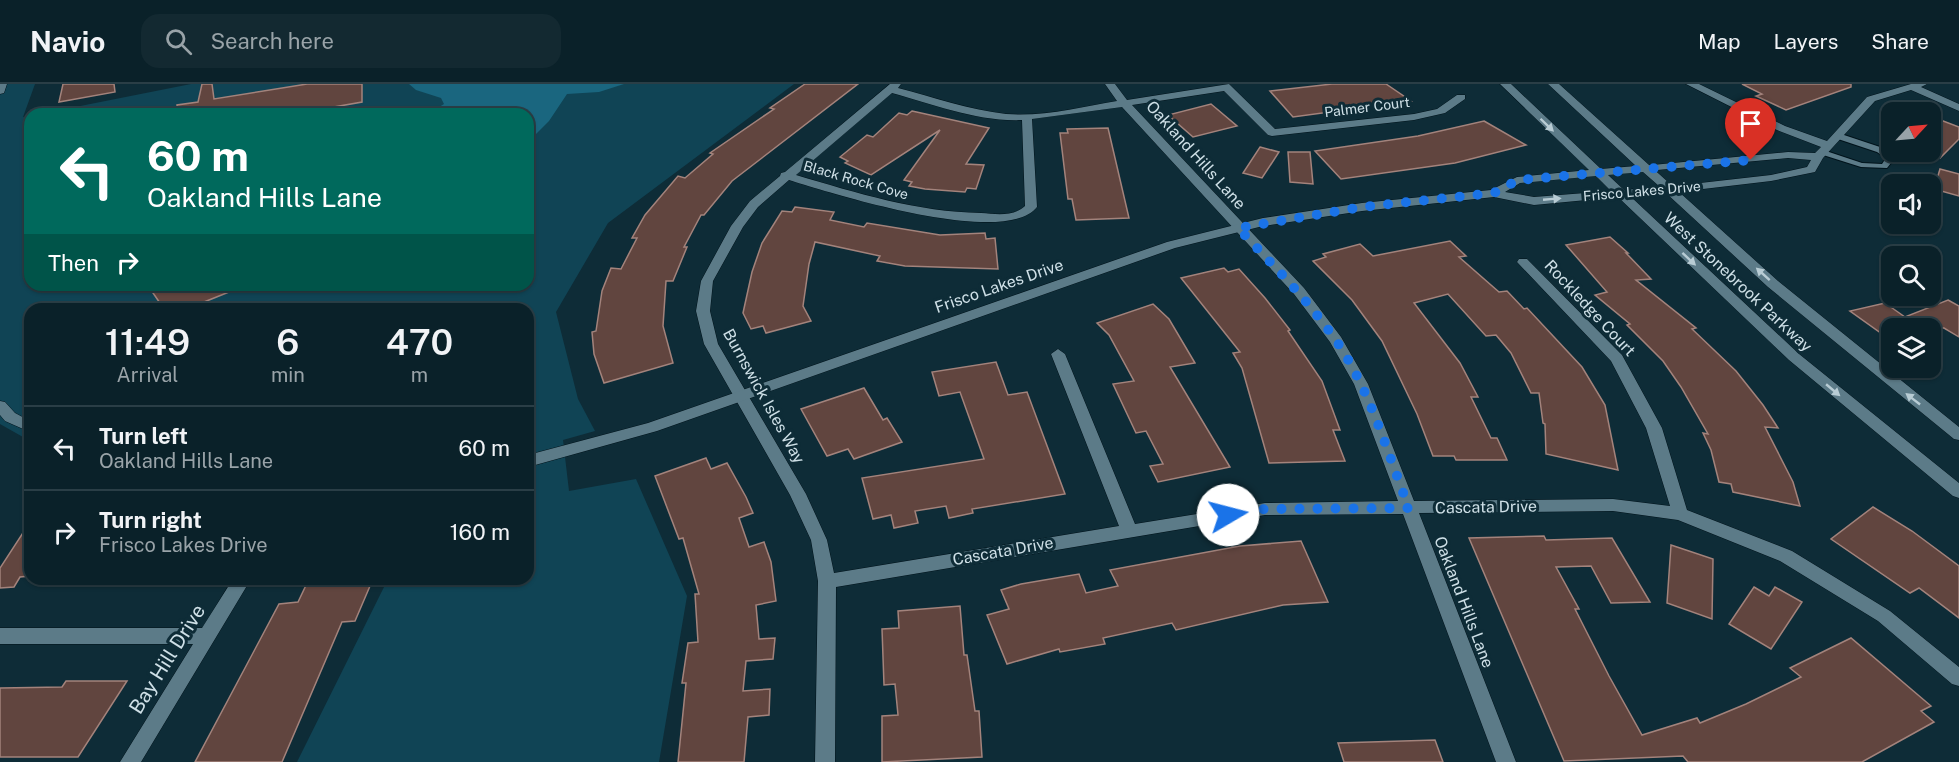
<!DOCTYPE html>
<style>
body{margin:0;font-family:"Public Sans",sans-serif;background:#132931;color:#f1f3f6;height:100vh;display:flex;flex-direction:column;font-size:22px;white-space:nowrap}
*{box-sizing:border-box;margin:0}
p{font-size:20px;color:#99a3a8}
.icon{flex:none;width:33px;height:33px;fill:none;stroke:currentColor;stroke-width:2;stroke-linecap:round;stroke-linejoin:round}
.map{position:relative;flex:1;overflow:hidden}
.sheet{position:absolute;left:24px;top:219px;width:510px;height:282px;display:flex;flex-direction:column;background:#0a2129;border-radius:18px;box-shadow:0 2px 4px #0004,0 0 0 2px #2a3e46}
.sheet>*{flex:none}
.top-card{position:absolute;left:24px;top:24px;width:510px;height:183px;border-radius:18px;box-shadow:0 2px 4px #0004,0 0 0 2px #2a3e46;background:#00695c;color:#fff;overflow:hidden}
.needle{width:39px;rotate:64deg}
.tools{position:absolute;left:1881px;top:18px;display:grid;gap:12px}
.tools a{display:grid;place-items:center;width:60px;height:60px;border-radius:12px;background:#0a2129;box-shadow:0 2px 4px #0004,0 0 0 2px #2a3e46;font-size:30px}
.pin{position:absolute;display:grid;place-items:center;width:51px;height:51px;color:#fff;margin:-62px -26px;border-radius:50% 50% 50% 0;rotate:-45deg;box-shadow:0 0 6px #0007}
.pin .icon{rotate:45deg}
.me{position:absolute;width:66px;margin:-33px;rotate:82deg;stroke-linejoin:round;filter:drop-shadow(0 0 4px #0008)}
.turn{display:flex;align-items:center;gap:21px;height:126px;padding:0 24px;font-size:27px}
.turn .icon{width:78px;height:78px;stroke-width:2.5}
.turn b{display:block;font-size:42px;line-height:51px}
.then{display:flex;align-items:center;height:57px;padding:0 24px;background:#0003;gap:12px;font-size:22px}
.eta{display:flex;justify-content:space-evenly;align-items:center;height:102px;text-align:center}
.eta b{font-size:36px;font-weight:600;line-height:42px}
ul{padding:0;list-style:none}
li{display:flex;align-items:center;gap:18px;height:84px;padding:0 24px;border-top:2px solid #2a3e46}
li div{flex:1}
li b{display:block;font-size:22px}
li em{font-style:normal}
header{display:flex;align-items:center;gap:36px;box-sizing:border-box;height:84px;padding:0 30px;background:#0a2129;border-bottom:2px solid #2a3e46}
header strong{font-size:28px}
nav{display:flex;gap:33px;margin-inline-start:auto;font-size:21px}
.search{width:420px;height:54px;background:#132931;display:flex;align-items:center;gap:15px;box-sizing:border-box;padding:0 21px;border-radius:18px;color:#99a3a8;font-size:22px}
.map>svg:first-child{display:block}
.green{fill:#104455}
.water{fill:#1a667f}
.building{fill:#61453f;stroke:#a3837c;stroke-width:1.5}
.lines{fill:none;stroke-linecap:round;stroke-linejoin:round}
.service-casing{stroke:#00131b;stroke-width:2}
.minor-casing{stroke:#00131b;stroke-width:1}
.tertiary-casing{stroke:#00131b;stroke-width:1}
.service{fill:#5c7b88;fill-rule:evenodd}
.minor{fill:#5c7b88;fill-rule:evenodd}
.tertiary{fill:#5c7b88;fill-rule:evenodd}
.oneway{fill:#b8ccd4}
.route{stroke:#1a73e8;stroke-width:10;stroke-dasharray:0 18}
.labels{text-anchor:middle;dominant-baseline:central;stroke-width:6;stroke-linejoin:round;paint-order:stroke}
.far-street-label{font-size:14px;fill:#cfe0e7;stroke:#0e2c37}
.street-label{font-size:16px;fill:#cfe0e7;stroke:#0e2c37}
.near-street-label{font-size:20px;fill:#cfe0e7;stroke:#0e2c37}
</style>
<header>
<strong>Navio</strong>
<div class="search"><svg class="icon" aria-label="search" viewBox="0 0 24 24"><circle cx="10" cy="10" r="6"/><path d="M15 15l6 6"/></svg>Search here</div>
<nav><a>Map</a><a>Layers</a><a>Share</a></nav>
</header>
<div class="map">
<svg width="1959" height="678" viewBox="0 0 1959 678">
<rect width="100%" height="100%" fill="#0e2c37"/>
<polygon class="green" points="0,0 35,0 23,33 30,32 30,201 528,201 528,30 40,30 191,0 794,0 608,139 556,228 578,315 595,347 563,356 569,407 636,395 687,512 659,678 297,678 388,495 528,495 528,225 30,225 30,357 0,340"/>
<polygon class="water" points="409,0 624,0 599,8 567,10 549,37 528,58 528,30 428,30 444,20 441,14 416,6"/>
<g class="building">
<polygon points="63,0 114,0 115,8 59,18"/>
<polygon points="202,0 212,0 214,15 307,0 362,0 362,18 294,30 178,30 177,21 198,18"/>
<polygon points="805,0 858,0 732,97 704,131 701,131 684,163 687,163 673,197 666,197 663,242 673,279 604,299 594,270 592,248 596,247 602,207 611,184 621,185 637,154 632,154 645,131 678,92 685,94 713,70 710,69 774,25 770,24"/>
<polygon points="1332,0 1386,0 1411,17 1293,33 1270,7"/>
<polygon points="1742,0 1851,0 1851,3 1786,26 1756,12 1762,10"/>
<polygon points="1211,20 1237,42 1193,53 1168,31"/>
<polygon points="912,27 989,44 966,80 984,81 976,105 967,104 965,108 925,105 909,102 912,98 904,96 940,46 871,91 845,79 848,77 840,73 867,51 873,53 899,29 907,31"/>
<polygon points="1930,32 1959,43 1959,55 1940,74 1930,70"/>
<polygon points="1484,37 1526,61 1455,79 1341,95 1315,67 1418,52"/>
<polygon points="1108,44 1129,134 1076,136 1072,115 1068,115 1060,49 1068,49 1067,45"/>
<polygon points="1260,63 1279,68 1262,94 1243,89"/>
<polygon points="1288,68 1310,68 1313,100 1290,98"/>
<polygon points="1940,85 1959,90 1959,112 1934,105"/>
<polygon points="795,123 834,128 830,136 864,143 867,139 940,151 985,149 986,155 995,154 998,185 905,182 877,177 880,172 815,158 809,180 803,222 811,237 766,249 763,242 751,245 743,229 752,188 762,159 782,127 792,128"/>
<polygon points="1610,153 1628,169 1626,169 1651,195 1636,196 1696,244 1692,245 1736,287 1763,321 1778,344 1765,343 1793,398 1800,422 1733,408 1731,400 1719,398 1711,366 1703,349 1708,350 1681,303 1663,277 1627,241 1630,240 1595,211 1607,208 1566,161"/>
<polygon points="1450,157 1466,172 1459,173 1499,208 1507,207 1524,225 1527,224 1582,283 1605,321 1618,386 1546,370 1545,340 1543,339 1539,309 1531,309 1511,269 1496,251 1486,252 1448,210 1414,219 1460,279 1478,313 1471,313 1491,354 1497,354 1507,376 1456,376 1454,372 1433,372 1417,330 1382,257 1352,216 1313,177 1326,173 1323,170 1360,160 1373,172"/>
<polygon points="1224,184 1228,188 1239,185 1265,214 1290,246 1288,247 1322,297 1340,346 1333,346 1345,377 1269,379 1242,284 1233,269 1240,268 1181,194"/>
<polygon points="164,201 244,201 244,202 199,220 197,218 179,225 164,225 151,206"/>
<polygon points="1948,216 1959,222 1959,253 1944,244 1892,244 1892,257 1850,227 1885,219 1905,233"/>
<polygon points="1153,220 1169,235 1195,279 1170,283 1230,383 1158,398 1150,382 1163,380 1146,347 1136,349 1113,300 1134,297 1109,251 1097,239"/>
<polygon points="996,278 1008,311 1027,308 1065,410 972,425 973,429 949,434 946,422 915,427 918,439 894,444 891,431 873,435 862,394 984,375 960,308 939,312 932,288"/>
<polygon points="864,304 883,336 887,334 902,358 854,375 848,365 827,372 801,325"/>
<polygon points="706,374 711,385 727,379 746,413 753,429 739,434 749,463 764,458 771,478 776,517 756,521 759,555 775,554 773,575 746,577 743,607 770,605 769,631 748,633 744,678 678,678 686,599 682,599 688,559 698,558 695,510 699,510 683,454 679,455 655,392"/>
<polygon points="1873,423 1912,447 1959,482 1959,534 1919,504 1910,509 1831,455"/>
<polygon points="30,438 30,492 20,493 14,503 0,504 0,484"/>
<polygon points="1544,452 1546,456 1612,454 1650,518 1611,519 1591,482 1556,483 1579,525 1575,525 1609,592 1642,651 1697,634 1700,639 1746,620 1801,593 1790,584 1851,554 1931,622 1921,627 1934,638 1862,678 1688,678 1683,672 1564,677 1469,454"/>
<polygon points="1301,457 1328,518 1283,521 1176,546 1172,539 1103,554 1105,560 1060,568 1059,565 1007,580 987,531 1009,525 1001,506 1021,500 1079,490 1086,509 1118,502 1110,486 1240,462"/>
<polygon points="1671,461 1713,475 1712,535 1667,519"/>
<polygon points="309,495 373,495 355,537 342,538 282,678 195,678 279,520 298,518"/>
<polygon points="1754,503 1769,512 1775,503 1802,518 1771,565 1729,540"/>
<polygon points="960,522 964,571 967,571 975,627 979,627 982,673 882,678 882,632 898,631 895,600 884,601 882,545 899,544 898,527"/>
<polygon points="66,597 127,597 78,673 0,673 0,604 62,603"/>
<polygon points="1435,656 1443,678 1344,678 1338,659"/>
</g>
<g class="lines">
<defs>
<polygon id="service" points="1835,50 1841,50 1883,64 1895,74 1887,84 1861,83 1820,70 1819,68 1823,66 1862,79 1882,80 1886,74 1877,68 1835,54"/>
<g id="minor">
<path d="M 890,0 L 901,0 L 898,4 C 933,13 970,26 1006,30 C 1043,33 1082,23 1117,17 L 1105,0 L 1115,0 L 1127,16 L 1229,0 L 1275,45 L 1414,30 L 1437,25 L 1457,11 L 1465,11 L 1465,15 L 1445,29 L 1414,36 L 1272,52 L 1268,51 L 1224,7 L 1132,21 L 1304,204 L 1341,253 L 1368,300 L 1414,417 L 1613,415 L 1670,422 L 1646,344 L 1611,277 L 1517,178 L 1519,175 L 1527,175 L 1622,271 L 1662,344 L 1687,426 L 1792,467 L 1890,527 L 1959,583 L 1959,602 L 1952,600 L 1878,537 L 1780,477 L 1678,436 L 1613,427 L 1419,429 L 1516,678 L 1496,678 L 1403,430 L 1265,431 L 836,503 L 835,678 L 815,678 L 818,497 L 811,456 L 790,411 L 704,260 L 696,227 L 701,197 L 731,142 L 750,117 L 780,92 L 781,89 L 785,88 ZM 892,9 C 933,20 978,38 1022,36 L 1025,122 C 1013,133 996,130 981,129 C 917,128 857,109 796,91 ZM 1122,23 L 1294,210 L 1330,258 L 1354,300 L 1398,417 L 1265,419 L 1135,440 L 1065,270 L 1058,265 L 1051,270 L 1119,442 L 834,489 L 827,456 L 806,410 L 718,260 L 710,227 L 713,197 L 743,143 L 758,123 L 789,96 C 834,110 1005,164 1037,123 L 1032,35 Z"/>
<polygon points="1686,0 1699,0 1785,42 1827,57 1867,13 1911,0 1927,0 1921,3 1959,20 1959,27 1911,6 1875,17 1823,74 1815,88 1771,97 1669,109 1665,107 1665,103 1771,91 1807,83 1811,76 1788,74 1646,87 1642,86 1642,82 1788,68 1815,69 1821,63 1777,46"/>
<polygon points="233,495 251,495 141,678 120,678 193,560 0,560 0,544 202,544"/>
</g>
<g id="tertiary">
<polygon points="0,0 7,0 4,9 0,10"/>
<path d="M 1500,0 L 1511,0 L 1601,85 L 1636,82 L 1548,0 L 1559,0 L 1778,197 L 1959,343 L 1959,356 L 1954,355 L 1768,203 L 1666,109 L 1630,112 L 1799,270 L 1959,399 L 1959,414 L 1953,412 L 1789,276 L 1618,113 L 1534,121 L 1494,113 L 1362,127 L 1263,142 L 1175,164 L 657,347 L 528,383 L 528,371 L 648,339 L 1167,158 L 1263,134 L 1362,119 L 1491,106 L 1517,93 L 1589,86 ZM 1643,88 L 1659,102 L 1624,106 L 1608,91 ZM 1596,92 L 1611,107 L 1534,113 L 1505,108 L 1520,99 Z"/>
<polygon points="0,317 5,318 15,329 30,337 30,348 5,337 0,331"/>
</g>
</defs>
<use href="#service" class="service-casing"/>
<use href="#minor" class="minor-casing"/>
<use href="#tertiary" class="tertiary-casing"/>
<use href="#service" class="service"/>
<use href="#minor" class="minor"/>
<use href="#tertiary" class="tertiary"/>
</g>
<defs><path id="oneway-solid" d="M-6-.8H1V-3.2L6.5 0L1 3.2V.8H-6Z" transform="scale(1.5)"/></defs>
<g class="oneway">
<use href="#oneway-solid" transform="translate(1547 41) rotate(44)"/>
<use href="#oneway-solid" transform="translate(1552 115) rotate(-5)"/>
<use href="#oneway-solid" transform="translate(1689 175) rotate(43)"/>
<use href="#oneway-solid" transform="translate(1763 190) rotate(-138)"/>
<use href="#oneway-solid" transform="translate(1833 306) rotate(40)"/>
<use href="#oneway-solid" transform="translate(1913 315) rotate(-142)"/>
</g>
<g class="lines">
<path class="route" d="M 1228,431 L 1265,425 L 1409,424 C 1387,368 1370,305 1335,255 C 1307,215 1272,180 1238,144 L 1362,123 L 1494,109 L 1518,96 L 1751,76"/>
</g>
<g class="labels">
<g class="far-street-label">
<text transform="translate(1367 23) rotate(-7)">Palmer Court</text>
<text transform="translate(856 96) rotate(16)">Black Rock Cove</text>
<text transform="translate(1642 107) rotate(-5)">Frisco Lakes Drive</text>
</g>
<g class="street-label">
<text transform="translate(1196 71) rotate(48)">Oakland Hills Lane</text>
<text transform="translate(1738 198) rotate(43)">West Stonebrook Parkway</text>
<text transform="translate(999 202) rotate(-19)">Frisco Lakes Drive</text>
<text transform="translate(1590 224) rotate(47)">Rockledge Court</text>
<text transform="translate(764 312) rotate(61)">Burnswick Isles Way</text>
<text transform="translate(1486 423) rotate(-1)">Cascata Drive</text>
<text transform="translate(1003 467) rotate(-10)">Cascata Drive</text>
<text transform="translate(1464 518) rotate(69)">Oakland Hills Lane</text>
</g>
<g class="near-street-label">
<text transform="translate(167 575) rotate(-58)">Bay Hill Drive</text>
</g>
</g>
</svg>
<div class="tools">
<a><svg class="needle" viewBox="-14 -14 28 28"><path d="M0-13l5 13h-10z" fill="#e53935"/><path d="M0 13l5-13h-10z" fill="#99a3a8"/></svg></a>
<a><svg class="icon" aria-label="sound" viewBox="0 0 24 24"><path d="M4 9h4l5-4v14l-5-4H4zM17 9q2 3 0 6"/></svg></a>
<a><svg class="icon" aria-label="search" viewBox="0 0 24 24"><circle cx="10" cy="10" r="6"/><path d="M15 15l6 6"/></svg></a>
<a><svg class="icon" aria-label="layers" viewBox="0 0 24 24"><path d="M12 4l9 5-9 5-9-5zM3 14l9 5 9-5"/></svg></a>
</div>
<div class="pin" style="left:1751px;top:76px;background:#d93025"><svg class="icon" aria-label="arrive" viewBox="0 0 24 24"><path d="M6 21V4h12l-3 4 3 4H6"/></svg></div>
<svg class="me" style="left:1228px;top:431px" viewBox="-20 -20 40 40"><circle r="19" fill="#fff"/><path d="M0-13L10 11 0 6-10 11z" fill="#1a73e8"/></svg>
<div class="top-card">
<div class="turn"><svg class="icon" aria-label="left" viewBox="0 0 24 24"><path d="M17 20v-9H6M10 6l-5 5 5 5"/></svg><div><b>60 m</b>Oakland Hills Lane</div></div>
<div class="then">Then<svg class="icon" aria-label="right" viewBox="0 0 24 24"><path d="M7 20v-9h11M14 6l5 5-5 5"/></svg></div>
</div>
<section class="sheet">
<div class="eta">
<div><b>11:49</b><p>Arrival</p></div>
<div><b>6</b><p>min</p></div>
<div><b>470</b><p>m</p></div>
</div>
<ul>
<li><svg class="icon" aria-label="left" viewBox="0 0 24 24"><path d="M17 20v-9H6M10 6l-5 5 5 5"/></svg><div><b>Turn left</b><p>Oakland Hills Lane</p></div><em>60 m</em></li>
<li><svg class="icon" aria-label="right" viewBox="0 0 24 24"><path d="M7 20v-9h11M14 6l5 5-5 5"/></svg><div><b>Turn right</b><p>Frisco Lakes Drive</p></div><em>160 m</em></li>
</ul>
</section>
</div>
